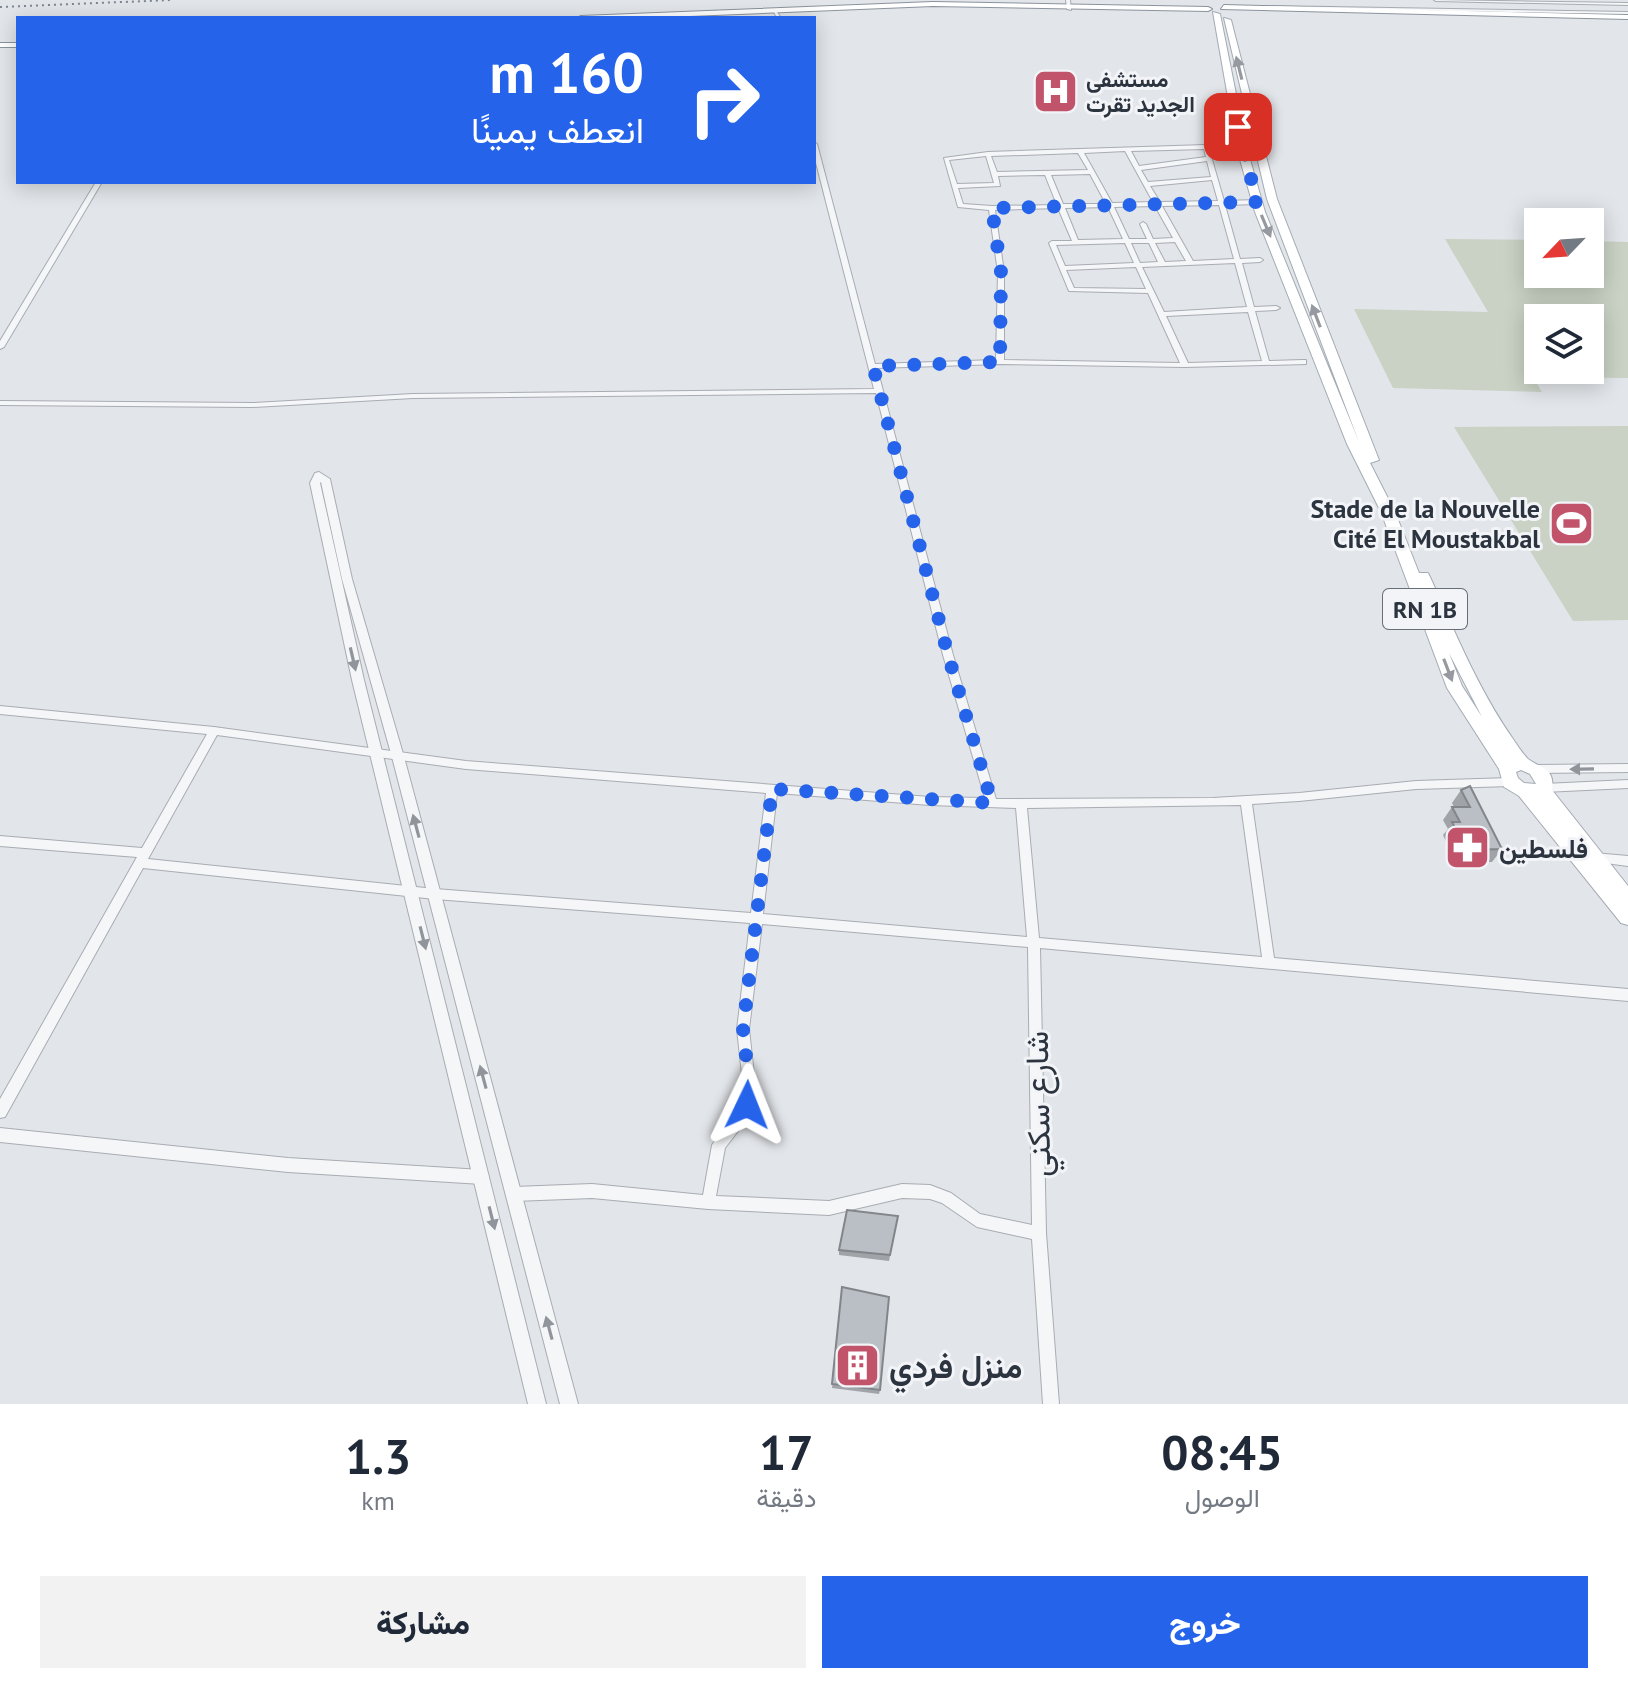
<!DOCTYPE html>
<html lang="ar">
<meta charset="utf-8">
<style>
body{margin:0;font-family:"PT Sans",Vazirmatn,sans-serif;background:#f2f2f3;color:#1f2937;direction:rtl;height:100vh;display:flex;flex-direction:column;font-size:30px;white-space:nowrap}
*{box-sizing:border-box;margin:0}
p{font-size:26px;color:#747a83}
.icon{flex:none;width:44px;height:44px;fill:none;stroke:currentColor;stroke-width:2;stroke-linecap:round;stroke-linejoin:round}
.map{position:relative;height:1404px;overflow:hidden;direction:ltr}
.side{display:flex;flex-direction:column;background:#fff;flex:1}
.side>*{flex:none}
.guide{position:absolute;left:16px;top:16px;width:800px;height:168px;border-radius:0px;box-shadow:0 4px 20px #0003;direction:rtl;background:#2563eb;color:#fff;overflow:hidden}
.needle{width:52px;rotate:245deg}
.fabs{position:absolute;left:1524px;top:208px;display:grid;gap:16px}
.fabs a{display:grid;place-items:center;width:80px;height:80px;border-radius:0px;background:#fff;box-shadow:0 4px 20px #0003;font-size:40px}
.pin{position:absolute;display:grid;place-items:center;width:68px;height:68px;color:#fff;margin:-34px;border-radius:16px;box-shadow:0 4px 12px #0006}
.me{position:absolute;width:88px;margin:-44px;rotate:2deg;stroke-linejoin:round;filter:drop-shadow(0 0 6px #0008)}
.turn{display:flex;align-items:center;gap:28px;height:168px;padding:0 40px;font-size:36px}
.turn .icon{width:104px;height:104px;stroke-width:2.5}
.turn b{display:block;font-size:56px;line-height:68px}
.eta{display:flex;justify-content:space-evenly;align-items:center;height:136px;text-align:center}
.eta b{font-size:48px;font-weight:800;line-height:56px}
.button{display:flex;gap:16px;margin-top:auto;padding:16px 40px}
.button a{flex:1;height:92px;border-radius:0px;background:#2563eb;color:#fff;font-size:32px;font-weight:800;line-height:92px;text-align:center}
.button a+a{background:#f2f2f3;color:#1f2937}
.map>svg:first-child{display:block}
.green{fill:#c9d2c4;fill-rule:evenodd}
.lines{fill:none;stroke-linecap:round;stroke-linejoin:round}
.minor-casing{stroke:#a8acb3;stroke-width:2}
.tertiary-casing{stroke:#a8acb3;stroke-width:2}
.primary-casing{stroke:#a3abb4;stroke-width:2}
.trunk-casing{stroke:#8b949e;stroke-width:2}
.minor{fill:#f5f6f8;fill-rule:evenodd}
.tertiary{fill:#f5f6f8;fill-rule:evenodd}
.primary{fill:#fff;fill-rule:evenodd}
.trunk{fill:#fff;fill-rule:evenodd}
.rail{stroke:#7d8691;stroke-width:2;stroke-dasharray:2 4;stroke-linecap:butt}
.wall{fill:#a0a4a9}
.building{fill:#babfc5;stroke:#82868a;stroke-width:2}
.oneway{fill:#969aa0}
.oneway2{fill:#90959c}
.route{stroke:#2563eb;stroke-width:14;stroke-dasharray:0 25.2}
.labels{text-anchor:middle;dominant-baseline:central;stroke-width:6;stroke-linejoin:round;paint-order:stroke}
.far-poi-label{font-size:22px;font-weight:bold;fill:#2c3440;stroke:#f2f4f7;text-anchor:start}
.shield{fill:#f2f4f7;stroke:#676e77;stroke-width:2}
.shield-label{font-size:24px;font-weight:bold;fill:#2c3440}
.poi-label{font-size:26px;font-weight:bold;fill:#2c3440;stroke:#f2f4f7;text-anchor:end}
.near-street-label{font-size:32px;fill:#2c3440;stroke:#f2f4f7}
.near-poi-label{font-size:32px;font-weight:bold;fill:#2c3440;stroke:#f2f4f7;text-anchor:start}
</style>
<div class="map">
<svg width="1628" height="1404" viewBox="0 0 1628 1404">
<rect width="100%" height="100%" fill="#e2e5e9"/>
<g class="green">
<path d="M 1445,239 L 1538,240 L 1538,274 L 1590,274 L 1590,241 L 1628,242 L 1628,378 L 1533,377 L 1542,392 L 1393,388 L 1354,309 L 1488,312 ZM 1590,318 L 1590,370 L 1538,370 L 1538,318 Z"/>
<polygon points="1628,426 1628,620 1573,621 1454,427"/>
</g>
<g class="lines">
<defs>
<g id="minor">
<polygon points="1066,0 1070,0 1071,10 1067,9"/>
<polygon points="1434,0 1628,3 1628,5 1436,1"/>
<polygon points="1264,6 1628,12 1628,14 1266,8"/>
<polygon points="775,9 781,18 777,18 773,10"/>
<path d="M 814,142 L 817,144 L 875,364 L 996,360 L 998,272 L 989,210 L 958,207 L 944,158 L 988,152 L 1206,145 L 1260,149 L 1263,151 L 1260,153 L 1209,149 L 1224,201 L 1257,200 L 1260,202 L 1257,204 L 1225,205 L 1240,259 L 1260,258 L 1263,260 L 1260,262 L 1242,263 L 1254,307 L 1276,306 L 1280,308 L 1276,310 L 1255,311 L 1269,361 L 1303,360 L 1306,360 L 1306,364 L 1185,367 L 1000,364 L 877,368 L 953,655 L 996,799 L 1213,798 L 1299,793 L 1416,781 L 1510,778 L 1514,779 L 1515,782 L 1514,785 L 1510,786 L 1416,789 L 1299,801 L 1252,804 L 1274,958 L 1628,989 L 1628,1001 L 1040,948 L 1046,1233 L 1059,1404 L 1043,1404 L 1032,1239 L 977,1227 L 942,1203 L 930,1199 L 902,1198 L 829,1215 L 708,1209 L 592,1198 L 514,1201 L 509,1199 L 507,1194 L 509,1189 L 514,1187 L 592,1184 L 703,1195 L 712,1145 L 735,1112 L 744,1093 L 737,1029 L 750,923 L 435,899 L 143,868 L 5,1117 L 0,1118 L 0,1099 L 137,857 L 0,846 L 0,836 L 142,848 L 207,734 L 0,714 L 0,706 L 214,727 L 466,761 L 930,797 L 985,798 L 943,655 L 876,393 L 413,398 L 252,407 L 0,405 L 0,401 L 252,403 L 413,394 L 874,389 L 814,155 ZM 1204,149 L 1206,157 L 1139,166 L 1131,151 ZM 1125,151 L 1153,202 L 1112,203 L 1084,153 ZM 1078,153 L 1088,170 L 997,172 L 991,156 ZM 986,156 L 994,183 L 957,184 L 949,160 ZM 1207,161 L 1211,177 L 1148,182 L 1141,170 ZM 1090,174 L 1106,204 L 1063,204 L 1051,175 ZM 1045,175 L 1057,205 L 992,206 L 963,204 L 958,188 L 1000,186 L 998,176 ZM 1212,180 L 1218,201 L 1160,202 L 1150,186 ZM 1219,205 L 1234,259 L 1193,261 L 1162,206 ZM 1155,206 L 1173,238 L 1153,239 L 1146,224 L 1143,222 L 1140,224 L 1147,239 L 1129,239 L 1114,207 ZM 1108,207 L 1123,239 L 1078,240 L 1065,208 ZM 1058,208 L 1072,241 L 1052,241 L 1049,243 L 1069,291 L 1148,293 L 1180,363 L 1004,360 L 1004,272 L 995,210 ZM 1175,242 L 1186,261 L 1165,262 L 1155,243 ZM 1125,243 L 1134,263 L 1065,266 L 1056,245 ZM 1131,243 L 1149,243 L 1158,262 L 1140,263 ZM 1235,263 L 1247,307 L 1164,312 L 1142,267 ZM 1136,267 L 1146,289 L 1074,288 L 1066,270 ZM 1248,312 L 1262,361 L 1188,363 L 1166,316 ZM 217,735 L 466,769 L 766,793 L 751,913 L 435,889 L 148,859 ZM 777,793 L 930,805 L 1016,808 L 1027,937 L 763,914 ZM 1241,805 L 1262,957 L 1039,938 L 1027,808 ZM 762,924 L 1028,947 L 1032,1225 L 980,1214 L 951,1193 L 930,1185 L 902,1184 L 829,1201 L 716,1196 L 725,1148 L 745,1122 L 756,1093 L 749,1029 Z"/>
<polygon points="96,182 102,182 4,347 0,349 0,341"/>
<polygon points="1628,764 1628,772 1536,773 1532,772 1531,769 1532,766 1536,765"/>
<polygon points="1628,780 1628,788 1544,792 1540,791 1539,788 1540,785 1544,784"/>
<polygon points="1594,853 1628,856 1628,866 1590,861 1588,858 1590,855"/>
<polygon points="0,1128 288,1158 482,1170 487,1172 489,1177 487,1182 482,1184 288,1172 0,1142"/>
</g>
<polygon id="tertiary" points="319,472 330,479 352,579 404,757 578,1404 560,1404 392,757 342,579 321,482 320,483 364,680 546,1404 528,1404 352,680 310,483 315,473"/>
<path id="primary" d="M 1213,12 L 1220,14 L 1247,149 L 1265,212 L 1359,442 L 1267,199 L 1224,18 L 1231,20 L 1277,199 L 1379,460 L 1370,463 L 1395,512 L 1419,573 L 1428,573 L 1430,577 C 1455,632 1478,689 1513,739 C 1517,745 1523,754 1528,759 C 1542,769 1555,768 1552,790 L 1628,886 L 1628,925 L 1621,923 L 1519,796 L 1504,787 L 1499,769 L 1447,688 L 1381,512 L 1347,444 L 1255,212 L 1237,149 ZM 1449,653 L 1482,717 L 1462,686 ZM 1521,770 L 1530,774 L 1536,784 L 1524,783 L 1518,778 L 1516,772 Z"/>
<g id="trunk">
<polygon points="933,2 1208,7 1212,9 1208,11 933,6 640,18 577,18 581,16"/>
<polygon points="1224,5 1628,15 1628,19 1221,9"/>
<rect x="0" y="43" width="18" height="4"/>
</g>
</defs>
<use href="#minor" class="minor-casing"/>
<use href="#tertiary" class="tertiary-casing"/>
<use href="#primary" class="primary-casing"/>
<use href="#trunk" class="trunk-casing"/>
<use href="#minor" class="minor"/>
<use href="#tertiary" class="tertiary"/>
<use href="#primary" class="primary"/>
<use href="#trunk" class="trunk"/>
<polyline class="rail" points="0,7 172,0"/>
</g>
<g class="wall">
<polygon points="1461,790 1502,849 1492,862 1456,863 1443,835 1448,829 1443,820 1452,807 1454,807 1452,803"/>
<polygon points="898,1216 889,1261 839,1255 839,1250"/>
<polygon points="842,1287 880,1390 879,1394 832,1388"/>
</g>
<g class="building">
<polygon points="1470,786 1502,849 1466,850 1452,822 1460,822 1452,807 1470,807 1461,790"/>
<polygon points="847,1210 898,1216 890,1255 839,1250"/>
<polygon points="842,1287 889,1297 880,1390 832,1384"/>
</g>
<defs><path id="oneway-solid" d="M-6-.8H1V-3.2L6.5 0L1 3.2V.8H-6Z" transform="scale(2)"/></defs>
<g class="oneway">
<use href="#oneway-solid" transform="translate(1239 68) rotate(-104)"/>
<use href="#oneway-solid" transform="translate(1266 226) rotate(67)"/>
<use href="#oneway-solid" transform="translate(1316 316) rotate(-111)"/>
<use href="#oneway-solid" transform="translate(1448 670) rotate(69)"/>
</g>
<g class="oneway2">
<use href="#oneway-solid" transform="translate(353 659) rotate(77)"/>
<use href="#oneway-solid" transform="translate(1582 769) rotate(179)"/>
<use href="#oneway-solid" transform="translate(416 826) rotate(-105)"/>
<use href="#oneway-solid" transform="translate(423 938) rotate(76)"/>
<use href="#oneway-solid" transform="translate(483 1077) rotate(-105)"/>
<use href="#oneway-solid" transform="translate(492 1218) rotate(76)"/>
<use href="#oneway-solid" transform="translate(549 1328) rotate(-105)"/>
</g>
<g class="lines">
<polyline class="route" points="747,1105 750,1093 743,1029 772,789 992,803 948,655 873,366 1000,362 1001,272 992,208 1257,202 1238,127"/>
</g>
<defs>
<symbol id="hospital-square" viewBox="-11 -11 22 22"><rect x="-9" y="-9" width="18" height="18" rx="4" fill="#c1546b" stroke="#f2f4f7"/><path d="M-5-5h3v3.5h4V-5h3V5h-3V1.5h-4V5h-3Z" fill="#fff"/></symbol>
<symbol id="stadium-square" viewBox="-11 -11 22 22"><rect x="-9" y="-9" width="18" height="18" rx="4" fill="#c1546b" stroke="#f2f4f7"/><path d="M0-5a6.5 5 0 1 0 0 10a6.5 5 0 1 0 0-10ZM-3.5-1.8h7v3.6h-7Z" fill="#fff"/></symbol>
<symbol id="pharmacy-square" viewBox="-11 -11 22 22"><rect x="-9" y="-9" width="18" height="18" rx="4" fill="#c1546b" stroke="#f2f4f7"/><path d="M-2-6h4v4h4v4h-4v4h-4v-4h-4v-4h4Z" fill="#fff"/></symbol>
<symbol id="building-square" viewBox="-11 -11 22 22"><rect x="-9" y="-9" width="18" height="18" rx="4" fill="#c1546b" stroke="#f2f4f7"/><path d="M-4-6H4V6H1V3H-1V6H-4ZM-2.5-4.3h1.7v1.8h-1.7ZM.8-4.3h1.7v1.8H.8ZM-2.5-1h1.7V.8h-1.7ZM.8-1h1.7V.8H.8Z" fill="#fff"/></symbol>
</defs>
<g fill-rule="evenodd">
<use href="#hospital-square" x="1030" y="66" width="51" height="51"/>
<use href="#stadium-square" x="1546" y="498" width="51" height="51"/>
<use href="#pharmacy-square" x="1442" y="822" width="51" height="51"/>
<use href="#building-square" x="832" y="1340" width="51" height="51"/>
</g>
<g class="labels">
<g class="far-poi-label">
<text x="1086" y="79">مستشفى<tspan x="1086" dy="25">الجديد تقرت</tspan></text>
</g>
<rect class="shield" x="1383" y="589" width="84" height="40" rx="6"/>
<g class="shield-label">
<text x="1425" y="609">RN 1B</text>
</g>
<g class="poi-label">
<text x="1540" y="508">Stade de la Nouvelle<tspan x="1540" dy="30">Cité El Moustakbal</tspan></text>
<text x="1499" y="848" text-anchor="start">فلسطين</text>
</g>
<g class="near-street-label">
<text transform="translate(1037 1104) rotate(-91)">شارع سكني</text>
</g>
<g class="near-poi-label">
<text x="889" y="1366">منزل فردي</text>
</g>
</g>
</svg>
<div class="fabs">
<a><svg class="needle" viewBox="-14 -14 28 28"><path d="M0-13l5 13h-10z" fill="#e53935"/><path d="M0 13l5-13h-10z" fill="#747a83"/></svg></a>
<a><svg class="icon" aria-label="layers" viewBox="0 0 24 24"><path d="M12 4l9 5-9 5-9-5zM3 14l9 5 9-5"/></svg></a>
</div>
<div class="pin" style="left:1238px;top:127px;background:#d93025"><svg class="icon" aria-label="arrive" viewBox="0 0 24 24"><path d="M6 21V4h12l-3 4 3 4H6"/></svg></div>
<svg class="me" style="left:747px;top:1105px" viewBox="-20 -20 40 40"><path d="M0-17L14 15 0 8-14 15z" fill="#2563eb" stroke="#fff" stroke-width="4"/></svg>
<div class="guide">
<div class="turn"><svg class="icon" aria-label="right" viewBox="0 0 24 24"><path d="M7 20v-9h11M14 6l5 5-5 5"/></svg><div><b>160 m</b>انعطف يمينًا</div></div>
</div>
</div>
<section class="side">
<div class="eta">
<div><b>08:45</b><p>الوصول</p></div>
<div><b>17</b><p>دقيقة</p></div>
<div><b>1.3</b><p>km</p></div>
</div>
<div class="button"><a>خروج</a><a>مشاركة</a></div>
</section>
